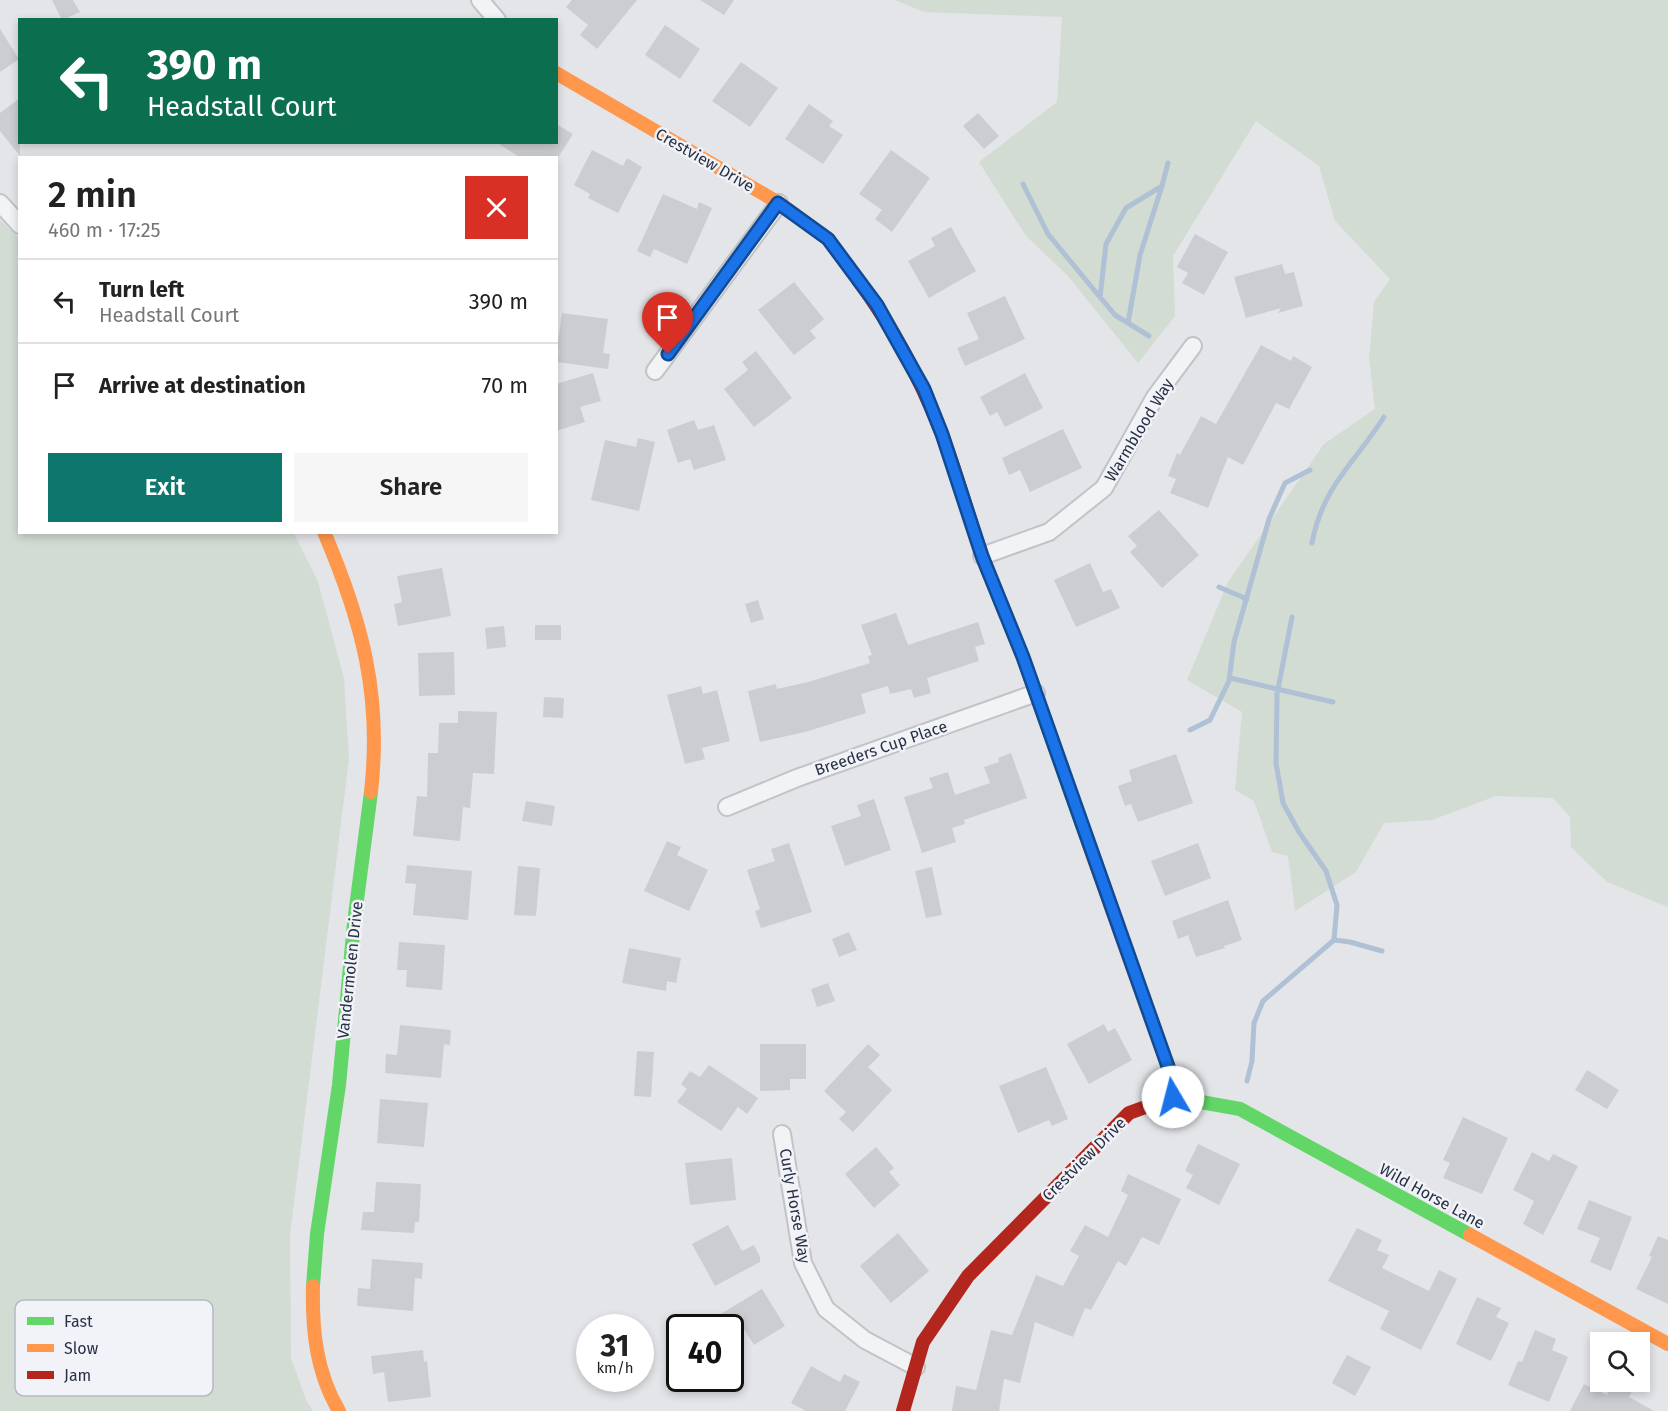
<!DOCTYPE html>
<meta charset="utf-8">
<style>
body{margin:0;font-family:"Fira Sans",sans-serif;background:#f6f6f6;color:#222;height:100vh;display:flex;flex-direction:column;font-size:22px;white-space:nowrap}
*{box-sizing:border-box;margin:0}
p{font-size:20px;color:#767676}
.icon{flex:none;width:33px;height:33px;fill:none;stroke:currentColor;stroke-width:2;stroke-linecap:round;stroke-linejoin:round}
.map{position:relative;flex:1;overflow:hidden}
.sheet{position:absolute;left:18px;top:156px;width:540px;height:378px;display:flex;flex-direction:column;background:#fff;border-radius:0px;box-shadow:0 3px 9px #0003}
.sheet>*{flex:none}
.guide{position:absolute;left:18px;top:18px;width:540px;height:126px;border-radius:0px;box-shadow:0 3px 9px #0003;background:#0b6e4f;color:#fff;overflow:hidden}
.fabs{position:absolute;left:1590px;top:1332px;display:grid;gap:12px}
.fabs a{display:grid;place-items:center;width:60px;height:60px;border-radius:0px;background:#fff;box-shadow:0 3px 9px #0003;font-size:30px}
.speed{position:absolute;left:576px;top:1314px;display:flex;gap:12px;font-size:30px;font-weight:700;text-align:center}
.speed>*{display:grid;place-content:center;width:78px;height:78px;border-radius:50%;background:#fff;box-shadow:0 3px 9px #0003;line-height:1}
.speed small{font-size:15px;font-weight:400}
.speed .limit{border:3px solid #111;border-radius:9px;background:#fff;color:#111}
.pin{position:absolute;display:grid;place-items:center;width:51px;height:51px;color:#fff;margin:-62px -26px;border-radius:50% 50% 50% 0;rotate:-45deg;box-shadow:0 0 6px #0007}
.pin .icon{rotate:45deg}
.me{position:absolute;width:66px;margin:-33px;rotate:352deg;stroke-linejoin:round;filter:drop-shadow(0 0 4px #0008)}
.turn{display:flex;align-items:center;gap:21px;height:126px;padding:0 30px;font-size:27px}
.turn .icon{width:78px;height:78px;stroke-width:2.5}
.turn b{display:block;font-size:42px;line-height:51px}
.round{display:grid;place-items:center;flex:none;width:63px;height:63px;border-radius:0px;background:#f6f6f6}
.headline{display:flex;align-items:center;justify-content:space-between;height:102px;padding:0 30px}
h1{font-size:36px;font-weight:600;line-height:45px}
.button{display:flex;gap:12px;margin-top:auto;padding:12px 30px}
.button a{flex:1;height:69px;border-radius:0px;background:#0f766e;color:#fff;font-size:24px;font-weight:600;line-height:69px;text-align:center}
.button a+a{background:#f6f6f6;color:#222}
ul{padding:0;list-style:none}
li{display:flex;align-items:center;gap:18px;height:84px;padding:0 30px;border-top:2px solid #e0e0e0}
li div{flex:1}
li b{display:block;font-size:22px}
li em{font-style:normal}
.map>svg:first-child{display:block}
.green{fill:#d2dcd3}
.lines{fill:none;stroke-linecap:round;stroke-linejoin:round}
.stream{stroke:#b0c0d5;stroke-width:5}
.building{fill:#cccdd1}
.street-casing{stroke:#c1c3c7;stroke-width:20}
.street{stroke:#f2f3f5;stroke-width:16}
.fast{stroke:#63d668;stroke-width:14}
.slow{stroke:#ff974d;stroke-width:14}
.jam{stroke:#b3261e;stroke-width:14}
.route-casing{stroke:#114b97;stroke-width:15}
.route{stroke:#1a73e8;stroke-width:10}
.labels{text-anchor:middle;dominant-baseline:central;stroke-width:5;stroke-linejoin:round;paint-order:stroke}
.street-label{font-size:16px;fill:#283144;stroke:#f1f3f8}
.key{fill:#f1f3f8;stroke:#b5b9c2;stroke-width:1.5}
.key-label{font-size:16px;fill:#283144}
</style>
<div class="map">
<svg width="1668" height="1411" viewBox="0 0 1668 1411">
<rect width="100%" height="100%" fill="#e3e5e9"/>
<g class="green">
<polygon points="895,0 1668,0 1668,907 1607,882 1571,847 1570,817 1553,798 1496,796 1432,820 1384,823 1356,872 1295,911 1288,856 1272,852 1254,801 1235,790 1242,712 1187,680 1228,582 1324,444 1375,409 1369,359 1374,302 1390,279 1335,221 1319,166 1256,121 1173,256 1175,316 1138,363 1068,276 1026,236 979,162 1057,102 1062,17 924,12"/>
<polygon points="0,220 19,238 20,532 294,533 318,582 344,678 349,759 290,1235 291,1358 306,1400 313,1411 0,1411"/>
</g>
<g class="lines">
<g class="stream">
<polyline points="1023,184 1048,234 1099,296"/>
<polyline points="1128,323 1140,255 1162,186"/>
<polyline points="1149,336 1115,315 1100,297 1106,244 1126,208 1162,186 1168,163"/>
<path d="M 1312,543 C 1323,485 1355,463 1384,417"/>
<polyline points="1219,587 1247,599"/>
<polyline points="1230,678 1333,702"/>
<polyline points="1190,730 1210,720 1229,681 1234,642 1269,519 1285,483 1310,470"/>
<polyline points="1334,940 1350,942 1382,951"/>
<polyline points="1247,1081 1252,1061 1254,1023 1263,1001 1334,940 1337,905 1326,871 1299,832 1283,803 1276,763 1277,694 1292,617"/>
</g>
</g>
<g class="building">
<polygon points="52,0 73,0 80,12 62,20"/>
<polygon points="572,0 637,0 597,49 580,35 588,25 566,7"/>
<polygon points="700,0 734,0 724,15"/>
<polygon points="665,25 700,49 680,79 645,55"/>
<polygon points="0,29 19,59 0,72"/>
<polygon points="741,62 778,88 750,127 712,101"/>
<polygon points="20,98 20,156 0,131 0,113"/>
<polygon points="809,104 833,121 829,126 843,135 823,164 785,139"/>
<polygon points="978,113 999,136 984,149 963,126"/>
<polygon points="556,124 573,134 556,161 556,158 521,158 496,142 556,142"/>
<polygon points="592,150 623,166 627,158 642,167 618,213 588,198 590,194 574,185"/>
<polygon points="891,150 930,178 892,232 875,219 882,210 859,194"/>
<polygon points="663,194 697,209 699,202 712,208 687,264 654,249 650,257 637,251"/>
<polygon points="951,227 976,271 929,298 908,261 935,246 931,238"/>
<polygon points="1195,234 1228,252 1204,295 1182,283 1188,273 1177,267"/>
<polygon points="1282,264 1285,274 1294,272 1303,306 1278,313 1281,308 1246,318 1234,277"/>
<polygon points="794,282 824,319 810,331 816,338 794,355 758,310"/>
<polygon points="1005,296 1025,339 965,366 957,348 979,339 967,313"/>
<polygon points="562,313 608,319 603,353 610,354 608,369 557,362 559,350 557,349"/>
<polygon points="1261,345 1291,361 1293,356 1312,367 1289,409 1276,403 1243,465 1228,457 1208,508 1170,493 1176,479 1168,476 1177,453 1180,455 1201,416 1216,424"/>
<polygon points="756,351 792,398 754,427 724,389 748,370 742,362"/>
<polygon points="593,373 601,401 580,407 585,422 556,431 556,384"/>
<polygon points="1025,373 1043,408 1005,427 997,412 990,416 980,397"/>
<polygon points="694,420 698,430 714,425 726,460 694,470 690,459 678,463 667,430"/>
<polygon points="1063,429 1082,468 1030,492 1020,470 1009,475 1002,458"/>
<polygon points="638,438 655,442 639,511 591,500 605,440 636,447"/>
<polygon points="1159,510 1199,555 1162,588 1130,552 1137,546 1128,536"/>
<polygon points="1090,563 1103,592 1111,589 1120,608 1076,627 1054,580"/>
<polygon points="442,568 451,616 398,626 394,604 402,602 397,576"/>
<polygon points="758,600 764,619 751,623 745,604"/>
<polygon points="896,613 908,645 978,622 985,644 975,647 979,661 927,678 931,693 914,698 911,689 890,694 888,686 861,694 866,713 805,732 760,742 748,691 776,684 777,689 808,682 870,663 868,656 872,655 861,625"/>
<rect x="535" y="625" width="26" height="15"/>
<polygon points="504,626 506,647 487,649 485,628"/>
<polygon points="454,652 455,695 419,696 418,653"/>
<polygon points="701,686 703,694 717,690 730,741 702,748 705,759 685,764 667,695"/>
<polygon points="544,697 564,698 563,718 543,717"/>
<polygon points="458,711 497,712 494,774 473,773 470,808 463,807 460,841 413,836 417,796 427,797 428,753 438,753 439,723 458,723"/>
<polygon points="1011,753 1027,798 964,820 965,824 952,828 956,842 922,853 904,797 933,788 929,778 948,772 955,795 990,783 984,767 999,762 998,758"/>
<polygon points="1176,754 1193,803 1138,822 1131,804 1125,806 1118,786 1132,781 1129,770"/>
<polygon points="874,799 891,850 845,866 831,826 861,816 857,805"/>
<polygon points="526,801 555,806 552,826 522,821"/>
<polygon points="667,841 681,847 677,855 708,870 689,911 644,891"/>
<polygon points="789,843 812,912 761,928 755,911 760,909 747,870 775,861 771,849"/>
<polygon points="1198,843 1211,878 1165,896 1151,861"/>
<polygon points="407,865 472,871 468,920 413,915 416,884 405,883"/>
<polygon points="518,866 540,868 536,916 514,915"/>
<polygon points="932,867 942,915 926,918 915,871"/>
<polygon points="1228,900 1242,940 1224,946 1225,948 1196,957 1188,935 1178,939 1172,921"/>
<polygon points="849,932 857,950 839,957 832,939"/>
<polygon points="399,942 445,945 442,990 406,987 407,970 397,970"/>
<polygon points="629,948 681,958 676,983 667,981 666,991 622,983"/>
<polygon points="828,983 835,1001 817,1007 811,989"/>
<polygon points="1104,1024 1108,1032 1115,1028 1132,1060 1089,1084 1067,1044"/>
<polygon points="400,1025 451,1030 450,1045 444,1044 441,1078 385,1073 386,1054 397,1055"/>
<polygon points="760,1044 806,1044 806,1079 790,1079 790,1090 760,1091"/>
<polygon points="868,1044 880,1055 868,1067 892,1090 853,1132 839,1119 846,1112 824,1091"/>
<polygon points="637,1051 654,1052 651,1097 634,1096"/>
<polygon points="709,1065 758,1098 747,1114 738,1107 721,1131 677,1102 687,1089 681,1084 690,1071 700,1077"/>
<polygon points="1046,1067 1068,1119 1052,1126 1049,1120 1018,1133 999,1086"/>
<polygon points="1587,1070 1619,1090 1607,1109 1575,1090"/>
<polygon points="380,1099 428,1103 424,1147 377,1143"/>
<polygon points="1463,1117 1508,1138 1482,1194 1443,1178 1450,1163 1443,1160"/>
<polygon points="1198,1144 1240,1164 1219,1205 1186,1188 1193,1175 1185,1171"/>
<polygon points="876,1147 894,1168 889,1172 900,1185 874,1208 845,1174"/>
<polygon points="1532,1152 1549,1161 1553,1154 1578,1166 1543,1235 1523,1224 1534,1201 1513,1190"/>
<polygon points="732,1158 736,1200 690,1205 685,1163"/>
<polygon points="1128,1174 1181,1199 1159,1245 1142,1237 1126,1266 1118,1261 1091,1310 1085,1308 1073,1337 1035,1322 1020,1383 1004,1379 999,1411 952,1411 956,1386 976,1390 991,1330 1012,1335 1036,1275 1063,1286 1079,1256 1070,1251 1085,1225 1108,1237 1128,1195 1121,1191"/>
<polygon points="376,1182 421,1184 419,1222 415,1222 414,1233 361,1230 363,1212 374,1212"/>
<polygon points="1589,1200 1632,1217 1611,1271 1590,1262 1600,1238 1577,1229"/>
<polygon points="728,1225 742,1251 754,1245 760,1257 760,1262 715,1286 692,1244"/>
<polygon points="1357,1228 1382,1240 1377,1250 1389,1255 1382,1268 1429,1291 1439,1270 1457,1279 1421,1350 1380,1329 1389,1311 1328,1281"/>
<polygon points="898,1233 929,1271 891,1303 860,1266"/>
<polygon points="1658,1236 1668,1240 1668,1304 1636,1289 1652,1257 1649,1256"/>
<polygon points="372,1259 423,1263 422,1279 415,1278 413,1311 357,1306 358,1288 370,1289"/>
<polygon points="762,1289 785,1326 754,1345 739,1321 727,1328 719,1315"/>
<polygon points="1477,1297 1501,1308 1496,1317 1509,1323 1491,1361 1456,1344"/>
<polygon points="1535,1330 1556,1339 1552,1350 1568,1357 1549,1402 1508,1385 1518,1361 1522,1362"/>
<polygon points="423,1350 424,1362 427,1361 431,1397 388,1402 384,1372 373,1374 371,1356"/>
<polygon points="1347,1355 1371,1367 1355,1396 1332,1383"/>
<polygon points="811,1366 840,1382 844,1374 860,1382 845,1411 806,1411 791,1403"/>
<polygon points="1614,1382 1637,1382 1629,1397 1654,1411 1570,1411 1584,1384 1607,1395"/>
</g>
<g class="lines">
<defs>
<g id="street">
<polyline points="480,0 497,20"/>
<polyline points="0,203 20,225"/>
<polyline points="655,371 779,203"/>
<polyline points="982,556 1049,532 1104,488 1155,397 1193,346"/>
<polyline points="727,807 797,778 1036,693"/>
<polyline points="782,1134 803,1263 826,1309 865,1340 916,1367"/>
</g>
</defs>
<use href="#street" class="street-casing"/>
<use href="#street" class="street"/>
<g class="fast">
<polyline points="989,574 1023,657 1085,834"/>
<polyline points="1173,1097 1240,1109 1470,1235"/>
<polyline points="313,1286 317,1234 339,1085 354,923 371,792"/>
</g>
<g class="slow">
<polyline points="556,73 779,203 828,239 858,280"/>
<path d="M 324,532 C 362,621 382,695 371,792"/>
<polyline points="1085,834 1170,1073 1171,1082"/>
<polyline points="1470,1235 1668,1344"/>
<path d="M 313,1286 C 312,1330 316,1372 339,1411"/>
</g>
<g class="jam">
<path d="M 858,280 C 892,326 920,378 941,432 C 959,478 971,528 989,574"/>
<polyline points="903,1411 923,1342 968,1276 1129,1113 1173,1097 1171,1082"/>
</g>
</g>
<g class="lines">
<defs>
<polyline id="route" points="668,354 778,203 828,239 877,305 924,389 942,434 982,556 1023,657 1170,1072 1173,1097"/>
</defs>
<use href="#route" class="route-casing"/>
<use href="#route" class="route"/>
</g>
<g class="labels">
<g class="street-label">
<text transform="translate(705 160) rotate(30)">Crestview Drive</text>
<text transform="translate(1139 430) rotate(-59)">Warmblood Way</text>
<text transform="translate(881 748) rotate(-19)">Breeders Cup Place</text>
<text transform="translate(350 970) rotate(-84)">Vandermolen Drive</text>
<text transform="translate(1084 1159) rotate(-45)">Crestview Drive</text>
<text transform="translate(1432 1196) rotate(29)">Wild Horse Lane</text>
<text transform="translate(795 1206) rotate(80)">Curly Horse Way</text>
</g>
</g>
<rect x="15" y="1300" width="198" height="96" rx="9" class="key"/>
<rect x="27" y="1317" width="27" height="8" fill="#63d668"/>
<rect x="27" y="1344" width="27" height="8" fill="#ff974d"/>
<rect x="27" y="1371" width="27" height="8" fill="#b3261e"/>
<g class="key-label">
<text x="64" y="1327">Fast</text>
<text x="64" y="1354">Slow</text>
<text x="64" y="1381">Jam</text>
</g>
</svg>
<div class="fabs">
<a><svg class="icon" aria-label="search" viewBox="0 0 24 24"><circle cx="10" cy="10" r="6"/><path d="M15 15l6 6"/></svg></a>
</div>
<div class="speed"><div>31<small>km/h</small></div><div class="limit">40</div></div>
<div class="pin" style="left:668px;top:354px;background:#d93025"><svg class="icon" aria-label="arrive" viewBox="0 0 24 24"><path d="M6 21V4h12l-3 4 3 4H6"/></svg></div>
<svg class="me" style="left:1173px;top:1097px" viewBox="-20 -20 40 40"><circle r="19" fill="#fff"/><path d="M0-13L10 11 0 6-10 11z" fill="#1a73e8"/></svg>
<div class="guide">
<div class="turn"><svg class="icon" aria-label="left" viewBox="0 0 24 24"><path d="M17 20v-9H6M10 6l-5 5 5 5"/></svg><div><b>390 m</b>Headstall Court</div></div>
</div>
<section class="sheet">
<div class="headline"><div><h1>2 min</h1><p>460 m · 17:25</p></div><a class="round" style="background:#d93025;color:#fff"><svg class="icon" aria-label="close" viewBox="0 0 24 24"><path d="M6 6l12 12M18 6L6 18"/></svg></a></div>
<ul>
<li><svg class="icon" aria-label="left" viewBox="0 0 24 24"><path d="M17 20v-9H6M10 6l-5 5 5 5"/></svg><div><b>Turn left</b><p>Headstall Court</p></div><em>390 m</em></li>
<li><svg class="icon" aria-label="arrive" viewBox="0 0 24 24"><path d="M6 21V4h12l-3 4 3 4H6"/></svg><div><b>Arrive at destination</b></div><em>70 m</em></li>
</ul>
<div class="button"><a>Exit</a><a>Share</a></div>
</section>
</div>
